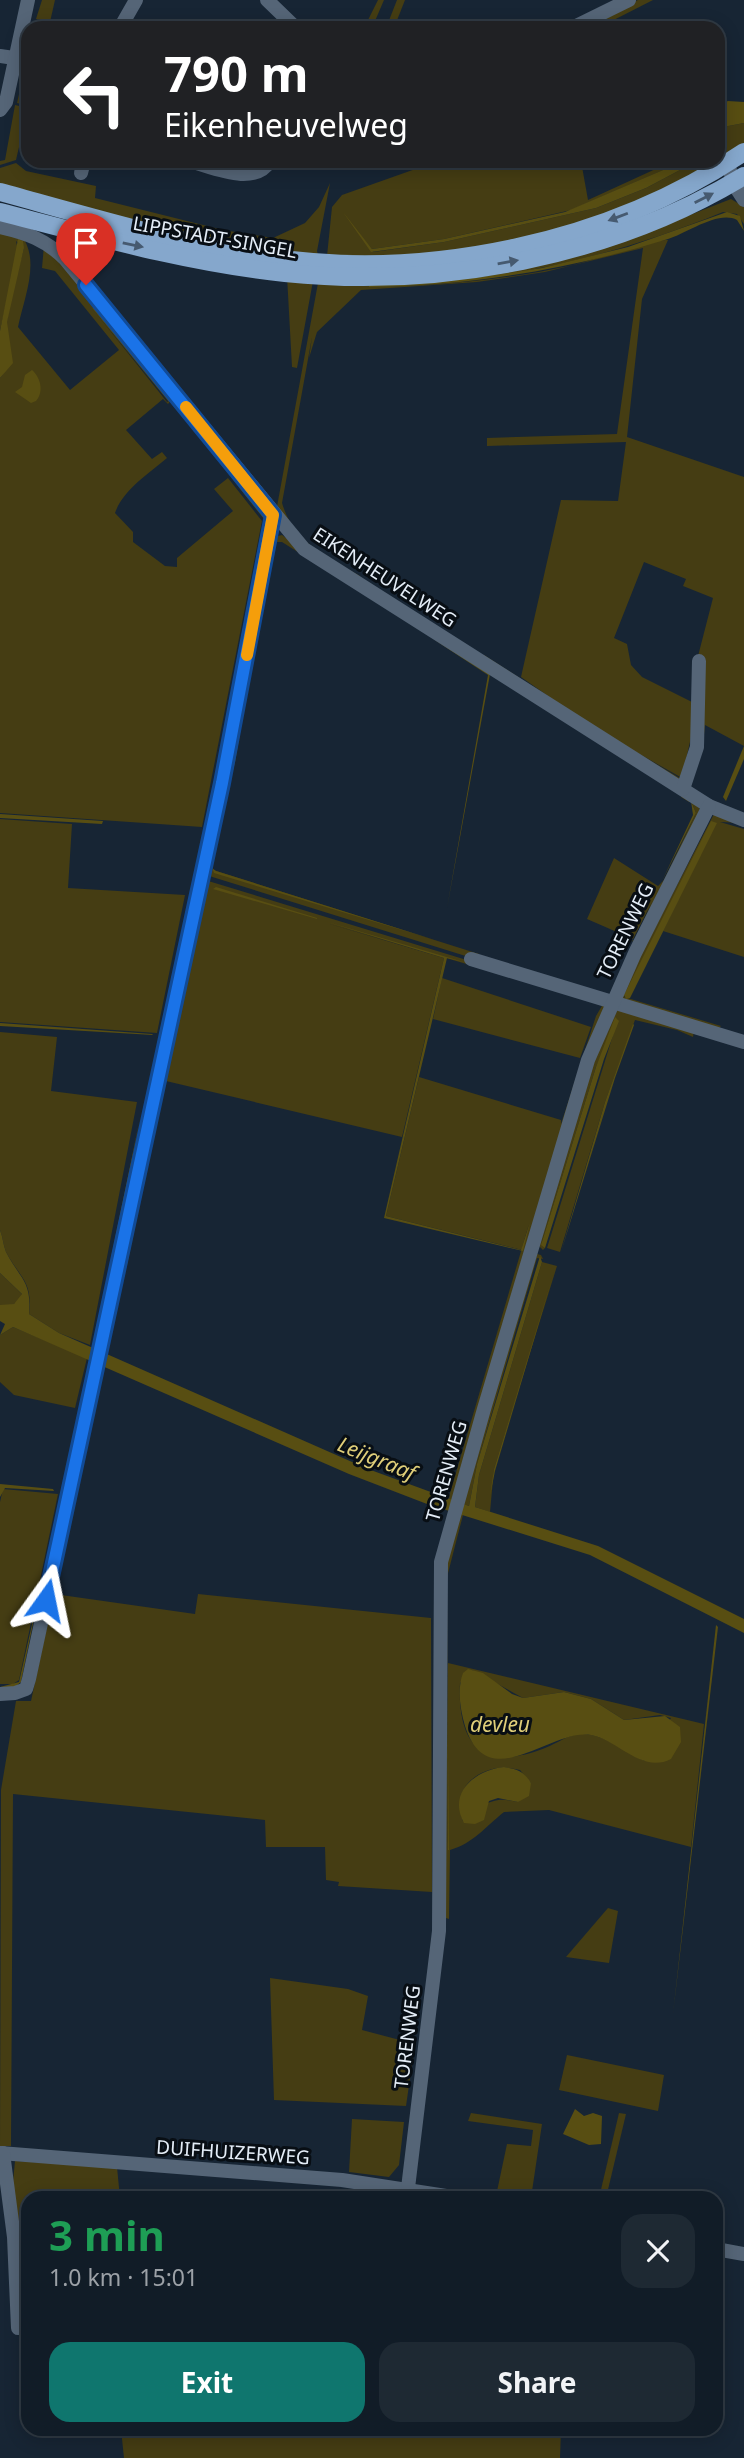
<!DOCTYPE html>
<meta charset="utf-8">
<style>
body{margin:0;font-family:"Noto Sans",sans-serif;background:#1e2933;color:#f1f3f6;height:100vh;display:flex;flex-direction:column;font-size:26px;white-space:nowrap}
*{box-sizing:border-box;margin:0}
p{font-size:23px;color:#9ca1a7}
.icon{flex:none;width:38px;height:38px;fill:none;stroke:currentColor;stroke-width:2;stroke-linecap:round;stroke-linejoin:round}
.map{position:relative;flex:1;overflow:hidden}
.sheet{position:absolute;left:21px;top:2191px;width:702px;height:245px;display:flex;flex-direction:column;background:#111c27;border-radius:21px;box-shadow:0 4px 18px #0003,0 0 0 2px #303a44}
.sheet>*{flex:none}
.guide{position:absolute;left:21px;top:21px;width:704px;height:147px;border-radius:21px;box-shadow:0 4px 18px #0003,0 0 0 2px #303a44;background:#202124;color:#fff;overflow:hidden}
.pin{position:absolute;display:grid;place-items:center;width:60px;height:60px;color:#fff;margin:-72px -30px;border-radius:50% 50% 50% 0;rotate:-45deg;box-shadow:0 0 7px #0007}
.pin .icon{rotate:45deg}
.me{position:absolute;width:77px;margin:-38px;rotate:12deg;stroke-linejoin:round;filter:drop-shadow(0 0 5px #0008)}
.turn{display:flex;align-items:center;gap:24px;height:147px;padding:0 28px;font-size:32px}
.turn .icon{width:91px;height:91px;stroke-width:2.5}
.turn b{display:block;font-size:49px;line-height:60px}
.round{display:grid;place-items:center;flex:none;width:74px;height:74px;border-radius:21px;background:#1e2933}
.headline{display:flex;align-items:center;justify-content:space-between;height:119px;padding:0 28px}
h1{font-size:42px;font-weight:700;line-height:52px;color:#1e9e55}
.action{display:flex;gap:14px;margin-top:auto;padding:14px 28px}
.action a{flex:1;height:80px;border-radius:21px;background:#0f766e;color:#fff;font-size:28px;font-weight:700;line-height:80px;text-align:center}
.action a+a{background:#1e2933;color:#f1f3f6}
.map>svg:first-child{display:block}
.green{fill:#453d13;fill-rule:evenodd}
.water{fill:#584e12}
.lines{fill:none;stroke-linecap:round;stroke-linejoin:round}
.minor{stroke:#556577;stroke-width:14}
.major{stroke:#85a7cc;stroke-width:18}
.oneway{fill:#465a70}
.route-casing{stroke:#114b97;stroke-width:18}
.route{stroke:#1a73e8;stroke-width:12}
.slow{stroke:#f59e0b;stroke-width:12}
.labels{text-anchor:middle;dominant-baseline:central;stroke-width:6;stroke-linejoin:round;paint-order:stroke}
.street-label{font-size:19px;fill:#e4edf7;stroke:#080e14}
.water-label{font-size:21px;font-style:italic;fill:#dfce79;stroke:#080e14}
</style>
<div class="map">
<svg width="744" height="2458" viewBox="0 0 744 2458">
<rect width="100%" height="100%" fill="#172534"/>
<g class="green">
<polygon points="42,0 55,0 50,22 36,19"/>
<polygon points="378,0 384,0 372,28 364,28"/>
<polygon points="397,0 405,0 394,28 386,28"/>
<polygon points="638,0 653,0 598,28 581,28"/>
<polygon points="28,54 28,106 17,103"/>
<polygon points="15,105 28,108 16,160 0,165 0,161 5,160"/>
<polygon points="744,123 744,146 682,183 555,233 415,258 280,256 0,187 0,168 16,163 26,171 96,186 95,198 223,230 273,238 305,223 319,207 330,183 317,251 318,255 327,256 332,207 342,195 438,161 581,161 588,200 673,161 684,161 571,210 444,239 372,249 365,241 373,252 444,242 596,208 646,188 697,161 718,161 718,128"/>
<path d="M 731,199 L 744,207 L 744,224 L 737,214 L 723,212 C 642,245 558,269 471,279 C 437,282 403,281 369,284 L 370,287 C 437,286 504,280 569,266 C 595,260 646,240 668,240 L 642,299 L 627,437 L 744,477 L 744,746 L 705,725 L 702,753 L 698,750 L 701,661 L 697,660 L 713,598 L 683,586 L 686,579 L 644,562 L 614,638 L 627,644 L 631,665 L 642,677 L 698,705 L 695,749 L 686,778 L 679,782 L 483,659 L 484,655 L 551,698 L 521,677 L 561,500 L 618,501 L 626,442 L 487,446 L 487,438 L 617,434 L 643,248 L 545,272 L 477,282 L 361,290 L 317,332 L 309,358 L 312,337 L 282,503 C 294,543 323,554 360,576 L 356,579 L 303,544 L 276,512 L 318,283 L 313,281 L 297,368 L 292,367 L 287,276 L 393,278 L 510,265 L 654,229 ZM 697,710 L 693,741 L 683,780 L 636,752 L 682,778 Z"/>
<path d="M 0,231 L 21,235 C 41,260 24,298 18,327 L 70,390 L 119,350 L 55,271 L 42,268 L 44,245 L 174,397 L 168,404 L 163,399 L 126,430 L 152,459 L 162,452 L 167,458 C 147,475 123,490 115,513 L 133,532 L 133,542 L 165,566 L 177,567 L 177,558 L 233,511 L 214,489 L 228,478 L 262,521 L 202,827 L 0,813 L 0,378 C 18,356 3,344 7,320 C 11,296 18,271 24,248 L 16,241 L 18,250 L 0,331 ZM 95,305 L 169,398 L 170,401 L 167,402 L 92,308 Z"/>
<polygon points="282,535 315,560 696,801 700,810 699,817 638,942 631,941 635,940 652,902 633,939 587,919 614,858 658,886 664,880 696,813 691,801 689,802 681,797 682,795 282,542 277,542 272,551 210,869 479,954 478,959 472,958 206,875 271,542 274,537"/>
<polygon points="714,814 744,823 720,822 744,829 744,957 663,931 716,823 624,997 721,1026 719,1028 627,1004 620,995"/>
<polygon points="0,819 72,824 68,888 185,895 157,1033 0,1022"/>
<polygon points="205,880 607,1003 454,1502 449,1499 450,1493 529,1224 522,1250 386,1216 419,1077 561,1120 561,1124 596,1016 603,1004 323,922 444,958 402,1137 166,1081 172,1053 161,1092 106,1354 101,1352"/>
<polygon points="442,978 591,1027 580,1058 433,1019"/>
<polygon points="622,1010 694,1031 693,1037 677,1030 635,1020 605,1102 560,1252 547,1248 618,1019 596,1067 542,1242 545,1248 543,1250 538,1245 594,1054 617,1011"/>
<path d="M 0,1032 L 57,1037 L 51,1091 L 137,1102 L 90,1345 L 59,1333 L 29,1314 C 33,1281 20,1278 6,1252 C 3,1245 3,1237 0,1230 Z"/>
<polygon points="537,1254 541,1255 543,1259 537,1258 477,1464 469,1506 460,1503"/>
<polygon points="542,1262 557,1266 494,1469 490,1512 475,1507 479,1475"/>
<path d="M 0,1273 L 22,1294 C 19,1305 9,1307 0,1305 Z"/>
<polygon points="13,1327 87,1358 75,1408 14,1395 0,1382 0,1335"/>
<polygon points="3,1489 58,1494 19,1680 13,1684 0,1684 0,1502"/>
<path d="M 457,1513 L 463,1515 L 447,1577 L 448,1850 L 448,1663 L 704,1724 L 691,1847 L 549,1810 L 504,1812 C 485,1827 474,1843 450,1850 L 449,1919 L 446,1918 L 442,1583 ZM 472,1670 L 523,1698 L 564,1692 L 591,1699 L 624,1720 L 660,1715 L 671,1718 L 645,1761 C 623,1752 605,1733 580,1734 C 567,1735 558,1743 545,1748 C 484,1772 457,1747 460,1683 ZM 504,1767 L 520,1770 L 531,1783 L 518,1802 C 490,1795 484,1806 463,1821 C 452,1789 474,1770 504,1767 Z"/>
<polygon points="54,1594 195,1614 198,1594 431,1618 432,1892 338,1886 339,1882 326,1880 325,1847 266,1847 265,1820 13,1794 11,2146 0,2146 1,1790 16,1701 31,1701"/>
<polygon points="608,1908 618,1911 609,1963 566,1957"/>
<polygon points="270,1978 348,1989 368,1996 362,2030 415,2044 406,2106 274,2100"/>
<polygon points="567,2055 664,2075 658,2111 559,2090"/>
<polygon points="471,2113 542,2124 531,2198 496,2196 507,2144 531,2146 533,2130 468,2121"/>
<polygon points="619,2113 626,2114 606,2198 599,2198"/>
<polygon points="352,2119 404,2122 399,2165 389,2177 349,2172"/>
<polygon points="15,2161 117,2167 120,2198 28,2198 28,2330 23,2331 13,2182"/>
<polygon points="121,2429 561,2429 560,2458 124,2458"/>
</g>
<g class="water">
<polygon points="728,101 744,102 744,123 718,128 718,105"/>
<polygon points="684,161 697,161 646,188 596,208 444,242 371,252 343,212 372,249 444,239 565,212"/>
<path d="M 727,212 L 740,216 L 744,231 L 737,220 C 718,210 686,234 668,239 C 571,269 471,286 369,287 L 369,284 L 473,278 L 542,268 L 628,247 Z"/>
<polygon points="18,239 23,241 24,248 7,322 13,363 0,378 0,331"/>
<polygon points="95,305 169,398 169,402 92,308"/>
<path d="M 32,370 C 41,378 44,392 36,401 L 31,403 L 15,392 L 22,387 L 25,375 Z"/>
<polygon points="233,480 266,519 255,578 264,519"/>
<polygon points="272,551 235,762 212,857"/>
<polygon points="249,595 252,596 216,783 214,783"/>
<polygon points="433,639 490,674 447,908 488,675"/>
<polygon points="744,746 744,759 726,801 723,797"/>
<polygon points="691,801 696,813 662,881 693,815"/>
<polygon points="0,814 103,821 102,824 0,818"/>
<polygon points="711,821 717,823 630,998 626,999 624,995"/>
<polygon points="212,868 216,871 435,940 214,873"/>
<polygon points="216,887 317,918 317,919 213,889"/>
<polygon points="324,921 467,963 447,958 386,1216 521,1250 530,1223 523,1251 384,1218 444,958"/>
<polygon points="615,1017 619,1021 604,1059 545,1248 541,1245 596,1067"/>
<polygon points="0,1023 152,1034 153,1035 0,1026"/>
<polygon points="633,1024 634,1025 615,1078 561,1252 605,1102"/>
<polygon points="140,1118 113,1258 111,1258"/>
<polygon points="153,1135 154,1135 127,1265 125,1264"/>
<path d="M 0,1230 C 3,1237 3,1245 6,1252 C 20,1279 32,1281 29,1314 L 59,1333 L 368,1469 L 469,1506 L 477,1464 L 540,1256 L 542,1262 L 479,1475 L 475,1507 L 598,1546 L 744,1619 L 744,1633 L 590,1555 L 427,1504 L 349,1474 L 13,1327 L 0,1335 L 5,1324 L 0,1321 L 0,1305 L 14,1304 L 22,1294 L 0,1273 Z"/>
<polygon points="554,1272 495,1471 490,1496 494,1469"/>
<polygon points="0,1484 53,1489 54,1491 5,1488 0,1497"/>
<polygon points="42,1580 21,1682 15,1687 0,1687 19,1682"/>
<polygon points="716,1625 718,1627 673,2014"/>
<polygon points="447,1655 449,1850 448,1850"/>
<path d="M 468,1669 L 483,1673 L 512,1694 L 523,1698 L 564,1692 L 591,1699 L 624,1720 L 665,1716 L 680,1727 L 681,1742 L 671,1759 C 642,1774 618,1740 591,1735 C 550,1728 488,1798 465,1726 C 460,1709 457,1689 463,1673 Z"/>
<path d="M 504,1767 C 517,1769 524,1771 531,1783 L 529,1796 L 518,1802 L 498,1798 L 489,1801 L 484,1820 L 475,1824 L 464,1823 C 447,1792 476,1770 504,1767 Z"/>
<polygon points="575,2109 584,2116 593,2113 602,2116 601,2144 589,2145 563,2134"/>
</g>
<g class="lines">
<g class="minor">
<polyline points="267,0 296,28"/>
<polyline points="120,28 136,0"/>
<polyline points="572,28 629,0"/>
<polyline points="0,56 14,58"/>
<polyline points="0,110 6,102 28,0"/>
<path d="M 189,161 C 213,167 254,187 270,161"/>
<polyline points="728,162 733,183 744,200"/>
<polyline points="81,173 84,161"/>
<path d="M 0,227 C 27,233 46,240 65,259 L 304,549 L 709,806 L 744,820"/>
<polyline points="683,789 697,747 699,661"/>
<polyline points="471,959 744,1042"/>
<polyline points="0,1694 15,1693 26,1689 29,1679 227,759 273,515"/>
<polyline points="0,2153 342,2180 459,2198"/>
<polyline points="3,2153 14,2237 18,2328"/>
<polyline points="408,2188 439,1931 441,1562 484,1409 588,1060 635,953 709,806"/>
<polyline points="716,2249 744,2254"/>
</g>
<g class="major">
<path d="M 0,192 C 88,216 177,243 268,257 C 428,281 609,243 744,152"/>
<path d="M 0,212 C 93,236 189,263 285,273 C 439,289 611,257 744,176"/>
</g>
</g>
<defs><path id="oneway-solid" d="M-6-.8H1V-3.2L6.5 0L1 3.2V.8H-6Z" transform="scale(1.75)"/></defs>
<g class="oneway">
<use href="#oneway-solid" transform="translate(704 198) rotate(-27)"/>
<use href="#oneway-solid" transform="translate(618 217) rotate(159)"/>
<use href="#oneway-solid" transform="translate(133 245) rotate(12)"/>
<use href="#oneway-solid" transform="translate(508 262) rotate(-10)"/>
</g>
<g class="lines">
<defs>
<polyline id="route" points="46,1600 222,783 273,515 86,285"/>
</defs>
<use href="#route" class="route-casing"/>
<use href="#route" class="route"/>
<polyline class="slow" points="186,407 273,515 247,655"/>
</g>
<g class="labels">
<g class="street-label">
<text transform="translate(215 237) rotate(10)">LIPPSTADT-SINGEL</text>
<text transform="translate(385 577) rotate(33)">EIKENHEUVELWEG</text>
<text transform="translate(625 931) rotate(-64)">TORENWEG</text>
<text transform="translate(446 1471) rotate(-74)">TORENWEG</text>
<text transform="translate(407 2037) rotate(-83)">TORENWEG</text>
<text transform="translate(233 2152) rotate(4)">DUIFHUIZERWEG</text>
</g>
<g class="water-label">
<text transform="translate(377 1458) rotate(22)">Leijgraaf</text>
<text x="500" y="1724">devleu</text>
</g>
</g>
</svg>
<div class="pin" style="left:86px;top:285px;background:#d93025"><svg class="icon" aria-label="arrive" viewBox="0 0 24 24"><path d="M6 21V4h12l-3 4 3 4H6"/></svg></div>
<svg class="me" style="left:46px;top:1600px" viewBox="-20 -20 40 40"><path d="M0-17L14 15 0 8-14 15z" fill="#1a73e8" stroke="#fff" stroke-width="4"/></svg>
<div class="guide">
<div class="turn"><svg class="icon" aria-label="left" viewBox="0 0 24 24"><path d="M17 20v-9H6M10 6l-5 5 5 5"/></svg><div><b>790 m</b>Eikenheuvelweg</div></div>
</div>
<section class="sheet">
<div class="headline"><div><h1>3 min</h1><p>1.0 km · 15:01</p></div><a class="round"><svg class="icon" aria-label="close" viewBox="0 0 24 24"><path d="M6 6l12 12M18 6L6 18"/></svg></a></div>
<div class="action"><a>Exit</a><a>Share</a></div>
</section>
</div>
